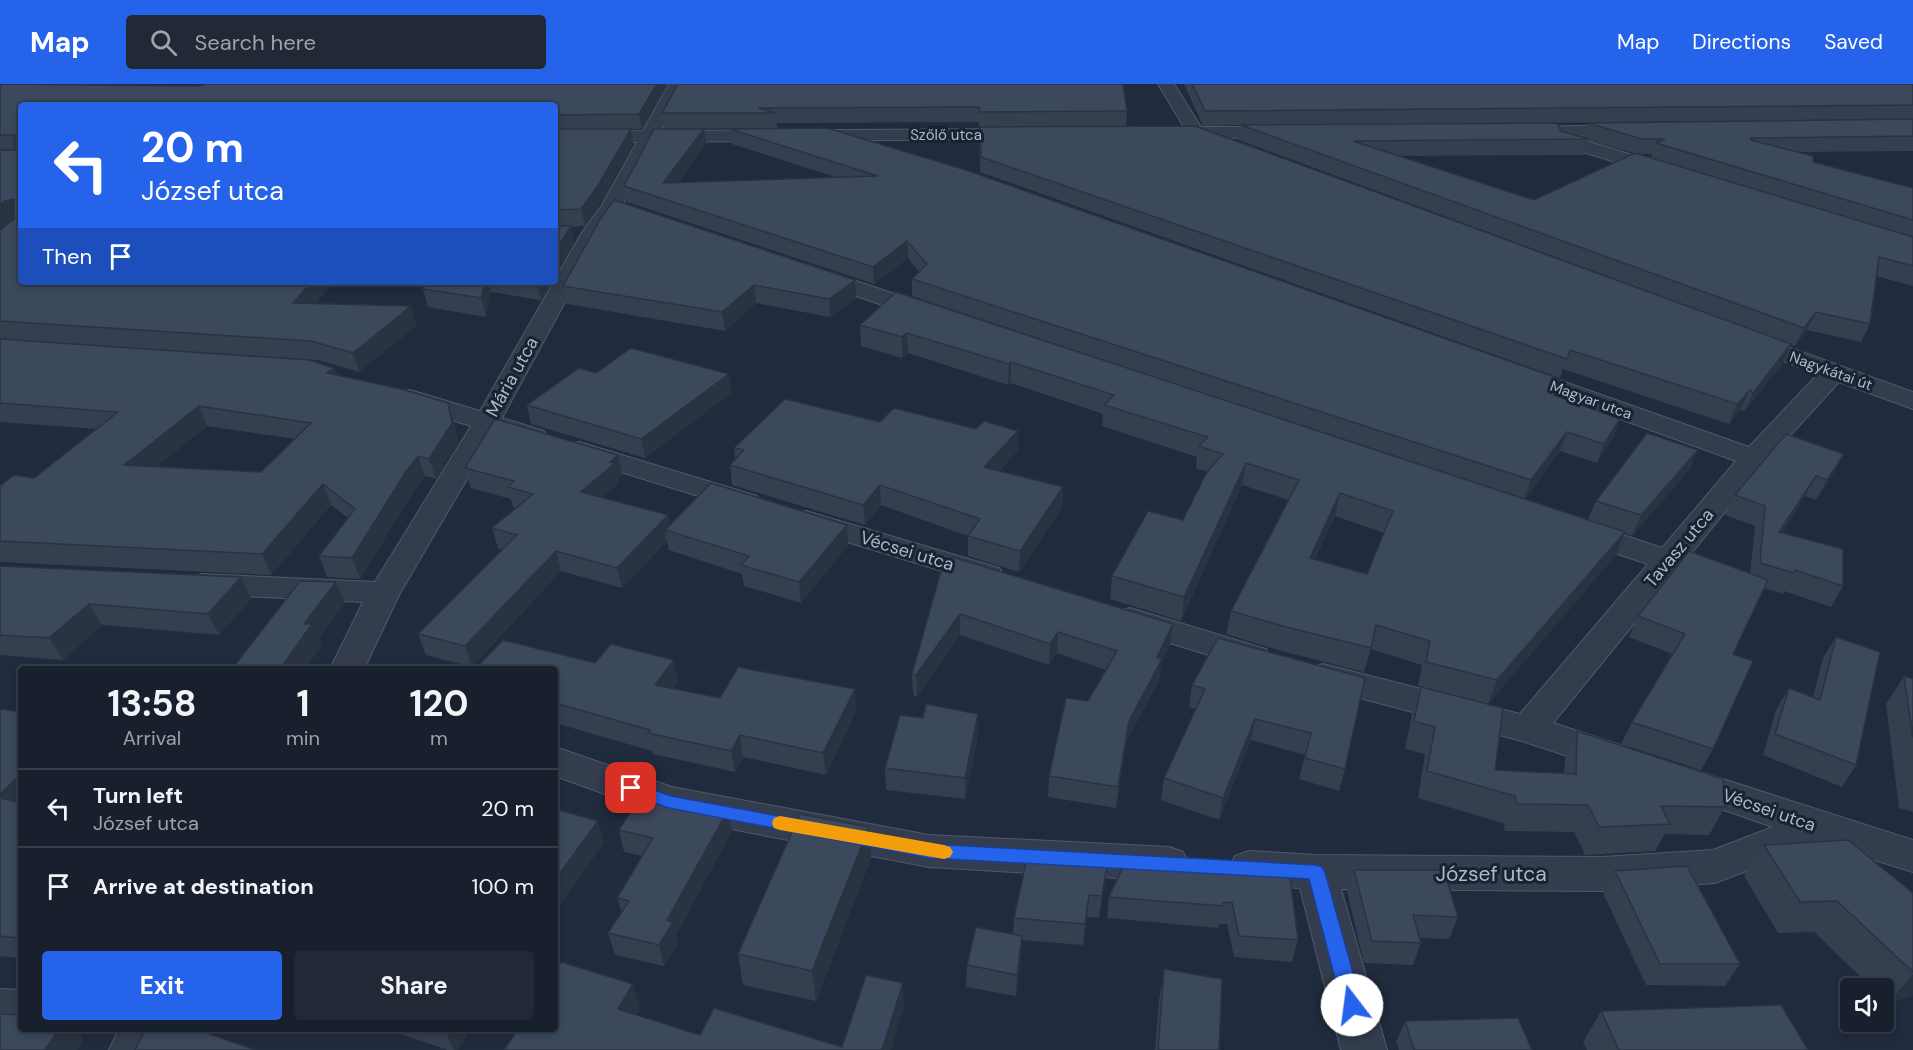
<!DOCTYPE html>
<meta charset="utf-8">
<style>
body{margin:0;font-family:"DM Sans",sans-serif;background:#212836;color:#f1f3f6;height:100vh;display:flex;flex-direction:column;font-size:22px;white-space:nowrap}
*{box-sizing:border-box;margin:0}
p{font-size:20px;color:#9fa3aa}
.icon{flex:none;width:33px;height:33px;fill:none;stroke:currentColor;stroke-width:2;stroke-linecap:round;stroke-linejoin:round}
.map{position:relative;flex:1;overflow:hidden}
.sheet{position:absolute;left:18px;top:582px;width:540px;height:366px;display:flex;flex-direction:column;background:#18202e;border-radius:6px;box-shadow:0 3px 9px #0003,0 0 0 2px #363e4a}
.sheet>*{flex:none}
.banner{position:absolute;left:18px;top:18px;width:540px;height:183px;border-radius:6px;box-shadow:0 3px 9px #0003,0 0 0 2px #363e4a;background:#2563eb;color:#fff;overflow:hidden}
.fabs{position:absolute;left:1840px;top:894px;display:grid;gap:12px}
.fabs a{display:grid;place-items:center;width:54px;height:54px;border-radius:6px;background:#18202e;box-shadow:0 3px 9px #0003,0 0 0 2px #363e4a;font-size:30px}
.pin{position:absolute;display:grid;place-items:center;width:51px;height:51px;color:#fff;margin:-26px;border-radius:12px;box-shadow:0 3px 9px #0006}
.me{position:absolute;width:66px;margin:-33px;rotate:345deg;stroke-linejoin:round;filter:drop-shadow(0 0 4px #0008)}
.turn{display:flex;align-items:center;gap:21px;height:126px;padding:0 24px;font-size:27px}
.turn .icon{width:78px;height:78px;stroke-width:2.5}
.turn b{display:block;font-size:42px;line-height:51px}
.then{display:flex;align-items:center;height:57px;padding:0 24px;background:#0003;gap:12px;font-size:22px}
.eta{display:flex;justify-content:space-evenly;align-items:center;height:102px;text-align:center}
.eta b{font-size:36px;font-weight:700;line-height:42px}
.cta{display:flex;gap:12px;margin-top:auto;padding:12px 24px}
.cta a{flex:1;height:69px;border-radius:6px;background:#2563eb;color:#fff;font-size:24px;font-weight:700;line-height:69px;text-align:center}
.cta a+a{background:#212836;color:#f1f3f6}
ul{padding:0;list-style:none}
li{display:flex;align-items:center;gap:18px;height:78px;padding:0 24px;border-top:2px solid #363e4a}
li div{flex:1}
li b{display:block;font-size:22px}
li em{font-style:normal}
header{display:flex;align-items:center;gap:36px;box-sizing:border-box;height:84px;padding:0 30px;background:#2563eb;color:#fff}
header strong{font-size:28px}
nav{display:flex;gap:33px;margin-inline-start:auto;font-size:21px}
.search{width:420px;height:54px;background:#212836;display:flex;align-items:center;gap:15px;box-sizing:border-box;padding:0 21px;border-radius:6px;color:#9fa3aa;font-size:22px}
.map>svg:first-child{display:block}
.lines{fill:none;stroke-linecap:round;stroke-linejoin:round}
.street-casing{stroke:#505868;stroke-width:2}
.street{fill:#343d4e;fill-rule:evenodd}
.wall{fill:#343f50;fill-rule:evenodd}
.shaded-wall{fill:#2a3341}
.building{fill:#3c495d;stroke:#2a3341;stroke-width:1.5;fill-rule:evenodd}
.route{fill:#2563eb;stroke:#184099;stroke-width:1.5}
.slow{fill:#f59e0b}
.labels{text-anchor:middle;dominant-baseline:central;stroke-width:6;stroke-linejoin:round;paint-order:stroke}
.far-street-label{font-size:15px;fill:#b0b8c9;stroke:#1a2332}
.street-label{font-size:18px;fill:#b0b8c9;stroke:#1a2332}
.near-street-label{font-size:21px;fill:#b0b8c9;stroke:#1a2332}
</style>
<header>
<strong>Map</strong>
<div class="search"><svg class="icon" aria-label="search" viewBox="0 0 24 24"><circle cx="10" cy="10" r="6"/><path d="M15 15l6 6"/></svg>Search here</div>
<nav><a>Map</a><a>Directions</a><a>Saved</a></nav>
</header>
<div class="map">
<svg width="1913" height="966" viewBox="0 0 1913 966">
<rect width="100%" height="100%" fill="#202b3e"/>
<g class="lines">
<defs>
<g id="street">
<polygon points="669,0 685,0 661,47 1021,45 1027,46 1030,50 1027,54 1021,55 655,58 622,122 602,150 502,334 544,347 548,353 544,359 534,361 494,349 400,509 364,585 330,585 363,518 202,510 191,507 186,500 191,493 202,490 375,498 471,342 401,320 397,314 401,308 410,306 480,327 581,150 602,121 637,58 555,58 555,48 643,47"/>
<polygon points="1158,0 1174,0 1201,43 1282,43 1288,44 1291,48 1288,52 1282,53 1220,54 1218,59 1212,60 1193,54 1164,53 1161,49 1164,45 1184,43"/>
<polygon points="1627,41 1633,42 1636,46 1633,50 1570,52 1672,83 1675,87 1672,91 1658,91 1557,60 1554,56 1556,53 1512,52 1509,48 1512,44 1518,43"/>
<polygon points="814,183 937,224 941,229 937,234 929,236 921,234 806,195 803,190 806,185"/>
<polygon points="1747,248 1913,308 1913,325 1839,298 1764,380 1553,639 1626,663 1632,673 1626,683 1613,687 1522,657 1311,601 1306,592 1311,583 1323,580 1520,630 1648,480 1568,454 1564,447 1568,440 1579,438 1590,440 1662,464 1736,377 1507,294 1503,289 1507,284 1516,281 1525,284 1749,363 1818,290 1738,260 1735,255 1738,250"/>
<polygon points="579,358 757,412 762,418 757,424 747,427 569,372 565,366 569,360"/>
<polygon points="806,427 999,484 1004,491 999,498 988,501 795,442 791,436 795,430"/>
<polygon points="1130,524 1266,565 1271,573 1266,581 1254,585 1118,543 1113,535 1118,527"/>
<polygon points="555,663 672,703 929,751 1169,763 1183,768 1189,780 1183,792 1169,797 929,783 669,733 555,692"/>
<polygon points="1685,683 1913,756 1913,788 1819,759 1715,799 1602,807 1341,805 1387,966 1341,966 1300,804 1249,801 1235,796 1229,784 1235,772 1249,767 1316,771 1602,773 1713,766 1773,743 1672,708 1666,698 1672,688"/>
<polygon points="0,905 21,906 21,945 25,945 0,945"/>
<polygon points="119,945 167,945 157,966 109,966"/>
</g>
</defs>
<use href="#street" class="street-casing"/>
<use href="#street" class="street"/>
</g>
<g class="wall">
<path d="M 0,0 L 199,2 L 206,0 L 668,0 L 642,45 L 631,45 L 633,60 L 600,120 L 585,142 L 571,143 L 574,159 L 555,192 L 555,21 L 21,198 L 333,198 L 315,220 L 417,241 L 359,288 L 318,276 L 90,261 L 334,284 L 337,291 L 448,319 L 454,339 L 458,358 L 436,395 L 425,392 L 412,410 L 360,495 L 327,493 L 319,472 L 348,434 L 331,421 L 271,491 L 0,478 L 0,402 L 34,394 L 96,345 L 0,338 L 0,146 L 14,135 L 14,134 L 0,144 ZM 207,342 L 295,355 L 261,388 L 157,382 Z"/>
<path d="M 678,0 L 1127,27 L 1126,42 L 1742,242 L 1239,56 L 1241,41 L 1203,42 L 1184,0 L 1913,0 L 1913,67 L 1797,68 L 1813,78 L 1913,104 L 1913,202 L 1876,192 L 1870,240 L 1861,258 L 1807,246 L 1795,262 L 1791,261 L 1783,279 L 1744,328 L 1741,325 L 1729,340 L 1563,285 L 1560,294 L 980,88 L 979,38 L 777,39 L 777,44 L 665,45 L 662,29 ZM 1750,37 L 1588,39 L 1583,54 L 1561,47 L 1292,41 ZM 1588,56 L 1634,69 L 1534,116 L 1398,72 L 1584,71 ZM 1638,70 L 1652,70 L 1651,74 Z"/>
<path d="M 827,44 L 1554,311 L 1620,335 L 1613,354 L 1597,379 L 1560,367 L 1525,415 L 1588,436 L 1596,417 L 1698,366 L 1689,386 L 1632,452 L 1625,449 L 1616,471 L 1488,620 L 1418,602 L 1422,581 L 1371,565 L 1364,588 L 1281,567 L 1226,550 L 1231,527 L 1289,416 L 1242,401 L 1181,537 L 1110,515 L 1112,492 L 1183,436 L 1207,388 L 1196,384 L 1197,373 L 1102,342 L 1103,330 L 1011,299 L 1008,301 L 908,269 L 902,274 L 861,262 L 860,241 L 896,208 L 1173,299 L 912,212 L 912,195 L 919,188 L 908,174 L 874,200 L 627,118 L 624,102 L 704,45 L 706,60 L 678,99 L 835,93 L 732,60 L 730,45 ZM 1335,432 L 1384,449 L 1367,490 L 1315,475 Z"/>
<polygon points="855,196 856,214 830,233 756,219 725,247 567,220 563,202"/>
<polygon points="427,198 552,198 541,216 491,208 486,233 428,223 423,205"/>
<polygon points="596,289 729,290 731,309 645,374 531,340 527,321"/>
<polygon points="880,338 976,345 1018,347 1018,366 999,387 1063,403 1062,423 1019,488 968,472 968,452 881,421 865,441 732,401 730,381 735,375 734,364"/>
<polygon points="1844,370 1833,390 1816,416 1805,412 1782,449 1843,502 1831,523 1784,507 1783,510 1764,504 1733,570 1713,665 1701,686 1621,660 1632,638 1672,570 1629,553 1638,532 1750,489 1755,442 1725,431 1735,411"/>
<polygon points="618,371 622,391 618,395 619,399 602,414 668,431 670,440 847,441 848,461 801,519 744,502 742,490 669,466 667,457 622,504 561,487 472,583 426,571 418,550 502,466 498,464 492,444 516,424 513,423 511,415 471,404 465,384"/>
<polygon points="0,482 241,493 251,515 219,551 102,541 63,576 0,571"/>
<polygon points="941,487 1173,540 1170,561 1161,579 1159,597 1126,658 1116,724 1048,713 1049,692 1088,617 1106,586 1057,569 1049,581 960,551 917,613 913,611 912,590"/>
<polygon points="1836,553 1856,681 1842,703 1763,671 1776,626 1789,604 1813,613 1823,574"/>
<polygon points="1218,554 1345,685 1339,707 1299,695 1305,671 1251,656 1219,736 1161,716 1164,694 1196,625 1189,623 1192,601"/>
<polygon points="595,579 678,597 673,605 720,614 856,627 826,691 743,673 735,688 653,670 652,667 555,639 555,585"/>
<polygon points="1904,592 1913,595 1913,728 1899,724 1886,620"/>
<polygon points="1421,603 1495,686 1564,689 1565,674 1577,647 1725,723 1709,751 1665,750 1655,767 1585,771 1574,748 1505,747 1503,739 1418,714 1425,670 1405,665 1412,630"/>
<polygon points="0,625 21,628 21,874 0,872"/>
<polygon points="923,634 978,652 965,715 886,706 885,684"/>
<polygon points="664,713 728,726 732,747 676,851 678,859 664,882 615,871 608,849 622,829 617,814 642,772 624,768 619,746"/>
<polygon points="1764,761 1913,809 1913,911 1888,920 1884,916 1884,904 1872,904 1814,848 1778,849 1744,792"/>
<polygon points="871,774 816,917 743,901 738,870"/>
<polygon points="1289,784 1298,856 1292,878 1234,873 1227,840 1219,840 1218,844 1107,834 1109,813"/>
<polygon points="1354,786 1458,833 1449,855 1420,854 1421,859 1413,881 1364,879 1347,807"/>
<polygon points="1615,787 1740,880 1725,902 1646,901 1603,809"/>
<polygon points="1105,796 1099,834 1087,833 1083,861 1022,856 1021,873 1016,912 966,903 967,881 1013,850 1014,834"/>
<polygon points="1164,885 1219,966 1155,966 1159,916"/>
<polygon points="1601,927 1808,966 1587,966 1583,958"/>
<polygon points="1405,937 1532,966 1399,966 1396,958"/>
<polygon points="388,945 472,945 457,966 448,966 389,946"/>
</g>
<g class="shaded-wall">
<polygon points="657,0 668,0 642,45 639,30"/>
<polygon points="631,45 633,60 600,120 585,142 581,125"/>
<polygon points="704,45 706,60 666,115 663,99"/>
<polygon points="14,115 21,132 13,134 0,144 0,121 5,117"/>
<polygon points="571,142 574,159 555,192 555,168"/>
<polygon points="907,157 908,174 874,200 873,183"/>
<polygon points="855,196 856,214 830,233 829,215"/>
<polygon points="312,198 333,198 300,238 293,219"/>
<polygon points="485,198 489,198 491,208 486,233 481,214"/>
<polygon points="537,198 552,198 541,216"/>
<polygon points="754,201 756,219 725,247 722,228"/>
<polygon points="411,222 417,241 359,288 353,269"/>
<polygon points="1816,228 1807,246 1795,262 1804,244"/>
<polygon points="907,249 908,269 902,274 902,253"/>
<polygon points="1791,260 1783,279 1744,328 1753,309"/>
<polygon points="1011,278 1011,299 1008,301 1009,280"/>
<polygon points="334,284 341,303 327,289"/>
<polygon points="729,290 731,309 645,374 641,355"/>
<polygon points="1750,306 1741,325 1729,340 1737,320"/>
<polygon points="448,319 454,339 458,358 436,395 429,375"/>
<polygon points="199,322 207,342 134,401 124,381"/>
<polygon points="1620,335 1613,354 1597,379 1604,360"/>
<polygon points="1018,347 1018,366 983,403 984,383"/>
<polygon points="1567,348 1560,367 1524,416 1531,396"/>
<polygon points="1698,366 1689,386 1632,452 1641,431"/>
<polygon points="1844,370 1833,390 1816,416 1827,396"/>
<polygon points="618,371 622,391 618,395 619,399 585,429 581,408 610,378"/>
<polygon points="418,372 425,392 412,410 360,495 352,474 405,389"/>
<polygon points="1246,379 1242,401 1181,537 1184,513"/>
<polygon points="1816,392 1805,412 1769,469 1779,448"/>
<polygon points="323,400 331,421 271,491 262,470"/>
<polygon points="880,401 881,421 865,441 863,421"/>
<polygon points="1063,403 1062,423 1019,488 1020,467"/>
<polygon points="1340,409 1335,432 1305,497 1310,474"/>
<polygon points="668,431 671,448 665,446 667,457 622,504 617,484"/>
<polygon points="847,441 848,461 801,519 799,498"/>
<polygon points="1625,448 1616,471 1488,620 1497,596"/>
<polygon points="556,467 561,487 472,583 465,562"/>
<polygon points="241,493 251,515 219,551 208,530"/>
<polygon points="336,498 345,519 319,554 322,562 305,585 280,585 304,540"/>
<polygon points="89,520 102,541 63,576 49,554"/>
<polygon points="960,530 960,551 917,613 916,591"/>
<polygon points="1173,540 1170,561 1161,579 1159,597 1126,658 1116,724 1129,637"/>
<polygon points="1058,548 1057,569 1049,581 1050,560"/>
<polygon points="674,576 678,597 660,623 655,601"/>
<polygon points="855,605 856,627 826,691 823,669"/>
<polygon points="978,630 978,652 965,715 965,694"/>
<polygon points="1255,635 1251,656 1219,736 1223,714"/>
<polygon points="740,651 743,673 735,688 731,667"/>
<polygon points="21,690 21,727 0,717 0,710"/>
<polygon points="728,726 732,747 676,851 678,859 664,882 659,861 667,836"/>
<polygon points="598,737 604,759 555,828 555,796"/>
<polygon points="869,743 871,774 816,917 812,887"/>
<polygon points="1108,774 1105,796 1099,834 1102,812"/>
<polygon points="1089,811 1087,833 1083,861 1085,840"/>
<polygon points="1022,852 1021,873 1016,912 1017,891"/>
<polygon points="1913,890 1913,911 1888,920"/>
<polygon points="903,899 904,924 891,966 882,966"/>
<polygon points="633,900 640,925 625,950 618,925"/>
<polygon points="59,945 77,945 84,954 77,966 45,966"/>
<polygon points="447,945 472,945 457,966 454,966 445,947"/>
</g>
<g class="building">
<polygon points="0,0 199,2 206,0 657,0 639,30 555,31 555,21 21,21 21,198 312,198 293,219 411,222 353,269 311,257 0,237 0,146 14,135 14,115 5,117 0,121 0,66 15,66 15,51 0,51"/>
<polygon points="678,0 1123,0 1127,27 980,28 979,23 758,24 776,29 662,29"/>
<polygon points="1192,0 1913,0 1913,21 1205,27"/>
<polygon points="1913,35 1913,52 1751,54 1751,56 1813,72 1813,78 1913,104 1913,136 1656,59 1665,55 1642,55 1588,39"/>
<polygon points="1557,39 1561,47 1588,55 1353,57 1534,116 1635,69 1913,153 1913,182 1879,173 1870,240 1816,228 1804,244 1241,41"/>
<polygon points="1195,42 1791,260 1753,309 1750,306 1737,320 1570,266 1567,275 981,73 980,43"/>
<polygon points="827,44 966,86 1560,295 1554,311 1620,335 1604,360 1567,348 1531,396 912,195 927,180 907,157 873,183 624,102 654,45 704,45 663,99 878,92 730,45"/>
<polygon points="555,45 631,45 597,103 581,125 555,126"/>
<polygon points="614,116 855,196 829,215 754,201 722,228 563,202 601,134"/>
<polygon points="555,142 571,142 555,168"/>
<polygon points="427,198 485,198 481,214 423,205"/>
<path d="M 896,208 L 1625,448 L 1497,596 L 1426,578 L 1430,557 L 1376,541 L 1371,564 L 1286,543 L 1231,527 L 1299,396 L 1246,379 L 1184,513 L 1112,492 L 1148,427 L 1183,436 L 1207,388 L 1223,370 L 1199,362 L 1208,353 L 1104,321 L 1114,311 L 1011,278 L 1009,280 L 907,249 L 902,253 L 860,241 ZM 1340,409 L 1393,427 L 1367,490 L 1310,474 Z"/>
<path d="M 0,255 L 309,276 L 334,284 L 327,289 L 401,305 L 448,319 L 452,339 L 429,375 L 418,372 L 405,389 L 352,474 L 319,472 L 355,425 L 323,400 L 262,470 L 0,457 L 0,402 L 14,391 L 34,394 L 118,328 L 0,319 ZM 199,322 L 311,339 L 261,388 L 124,381 Z"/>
<polygon points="631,264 729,290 641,355 527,321 579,284 596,289"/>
<polygon points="785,315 880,338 894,324 976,345 984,337 1018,347 984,383 1063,403 1020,467 968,452 980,435 880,401 863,421 730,381 744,366 734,364"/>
<polygon points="495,335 618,371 610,378 615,379 581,408 668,431 617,484 556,467 465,562 418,550 517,451 492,444 533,410 508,403 514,397 465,384"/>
<polygon points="1647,349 1698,366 1641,431 1596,417"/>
<polygon points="1786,350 1844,370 1827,396 1816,392 1779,448 1843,465 1843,502 1795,486 1794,489 1760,479 1765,422 1735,411"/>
<polygon points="711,399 847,441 799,498 741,481 749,472 665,446"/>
<polygon points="1689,467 1768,496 1733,570 1753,577 1713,665 1632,638 1685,550 1638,532"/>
<polygon points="952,473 1173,540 1157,573 1162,575 1129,637 1118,703 1049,692 1066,614 1088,617 1117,567 1058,548 1050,560 960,530 916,591 912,590 941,487"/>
<polygon points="0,482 241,493 208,530 89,520 49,554 0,551"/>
<polygon points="300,497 336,498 304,540 312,540 280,585 232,585"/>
<polygon points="1836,553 1880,568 1856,681 1775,650 1789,604 1820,616"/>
<polygon points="1218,554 1365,594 1345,685 1305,674 1311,649 1255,635 1223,714 1164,694 1205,605 1192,601"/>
<polygon points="503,556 595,579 611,560 674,576 655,601 720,614 738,583 855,605 823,669 740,651 731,667 648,649 650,646 555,619 555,585 475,585"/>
<polygon points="1904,592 1913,595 1913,654"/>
<polygon points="1421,603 1503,624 1495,686 1576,690 1577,647 1723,695 1725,723 1661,722 1670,740 1599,743 1588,721 1517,720 1515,712 1427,687 1435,643 1414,637"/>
<polygon points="926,620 978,630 965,694 885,684 900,631 923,634"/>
<polygon points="0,625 21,628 21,690 0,710"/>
<polygon points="644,706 664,713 728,726 667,836 673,838 659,861 608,849 629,817 617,814 653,754 619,746"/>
<polygon points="0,714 21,719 21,852 19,854 0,852"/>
<polygon points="555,725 598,737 555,796"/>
<polygon points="800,730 869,743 812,887 738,870"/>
<polygon points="1848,756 1913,809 1913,888 1837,817 1800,818 1764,761"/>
<polygon points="1028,769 1108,774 1102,812 1089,811 1085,840 1014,834"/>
<polygon points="1130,775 1289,784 1298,856 1239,852 1232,818 1223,819 1223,822 1109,813 1126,777 1130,778"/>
<polygon points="1687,782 1740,880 1660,880 1615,787"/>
<polygon points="1354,786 1444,786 1458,833 1413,831 1421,859 1372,857"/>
<polygon points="976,843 1022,852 1017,891 967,881"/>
<polygon points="561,878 633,900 618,925 700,951 714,924 842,963 866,891 903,899 882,966 504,966 518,945 555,945 555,887"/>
<polygon points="1164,885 1222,895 1219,966 1158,966"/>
<polygon points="1781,921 1808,966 1619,966 1601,927"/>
<polygon points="0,930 21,931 21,945 59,945 45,966 0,966"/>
<polygon points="1518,934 1532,966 1414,966 1405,937"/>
<polygon points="146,945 195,945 256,966 135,966"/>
</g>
<polygon class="route" points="631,698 671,712 929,760 1316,781 1322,783 1325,788 1362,921 1359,928 1352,930 1345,928 1342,921 1309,795 929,774 669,724 625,709 623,704 625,700"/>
<polygon class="slow" points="780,732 944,761 950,763 953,768 950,773 944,775 780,746 774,744 772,739 774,734"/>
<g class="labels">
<g class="far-street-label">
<text x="946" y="51">Szőlő utca</text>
<text transform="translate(1831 287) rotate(20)">Nagykátai út</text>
<text transform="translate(1591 316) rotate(20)">Magyar utca</text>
</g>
<g class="street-label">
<text transform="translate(512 293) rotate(-61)">Mária utca</text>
<text transform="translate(1679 464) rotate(-50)">Tavasz utca</text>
<text transform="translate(907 467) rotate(17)">Vécsei utca</text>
<text transform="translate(1769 726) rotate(19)">Vécsei utca</text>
</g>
<g class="near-street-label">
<text x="1491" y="790">József utca</text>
</g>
</g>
</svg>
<div class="fabs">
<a><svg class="icon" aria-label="sound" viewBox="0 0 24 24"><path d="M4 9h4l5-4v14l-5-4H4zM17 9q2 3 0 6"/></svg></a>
</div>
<div class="pin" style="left:631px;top:704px;background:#d93025"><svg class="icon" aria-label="arrive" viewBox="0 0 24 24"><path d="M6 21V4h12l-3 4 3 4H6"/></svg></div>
<svg class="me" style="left:1352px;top:921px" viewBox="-20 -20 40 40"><circle r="19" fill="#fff"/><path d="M0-13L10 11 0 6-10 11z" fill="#2563eb"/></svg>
<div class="banner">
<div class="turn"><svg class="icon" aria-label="left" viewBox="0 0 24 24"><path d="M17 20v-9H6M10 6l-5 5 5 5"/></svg><div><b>20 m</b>József utca</div></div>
<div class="then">Then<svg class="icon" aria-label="arrive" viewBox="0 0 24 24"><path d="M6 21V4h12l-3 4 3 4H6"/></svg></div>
</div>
<section class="sheet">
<div class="eta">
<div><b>13:58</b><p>Arrival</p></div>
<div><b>1</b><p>min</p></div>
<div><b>120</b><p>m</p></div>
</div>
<ul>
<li><svg class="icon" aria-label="left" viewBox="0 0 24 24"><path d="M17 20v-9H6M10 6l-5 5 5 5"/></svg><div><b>Turn left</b><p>József utca</p></div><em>20 m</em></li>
<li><svg class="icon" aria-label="arrive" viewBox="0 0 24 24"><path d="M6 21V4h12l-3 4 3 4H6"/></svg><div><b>Arrive at destination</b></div><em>100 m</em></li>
</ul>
<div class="cta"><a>Exit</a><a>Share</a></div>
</section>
</div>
